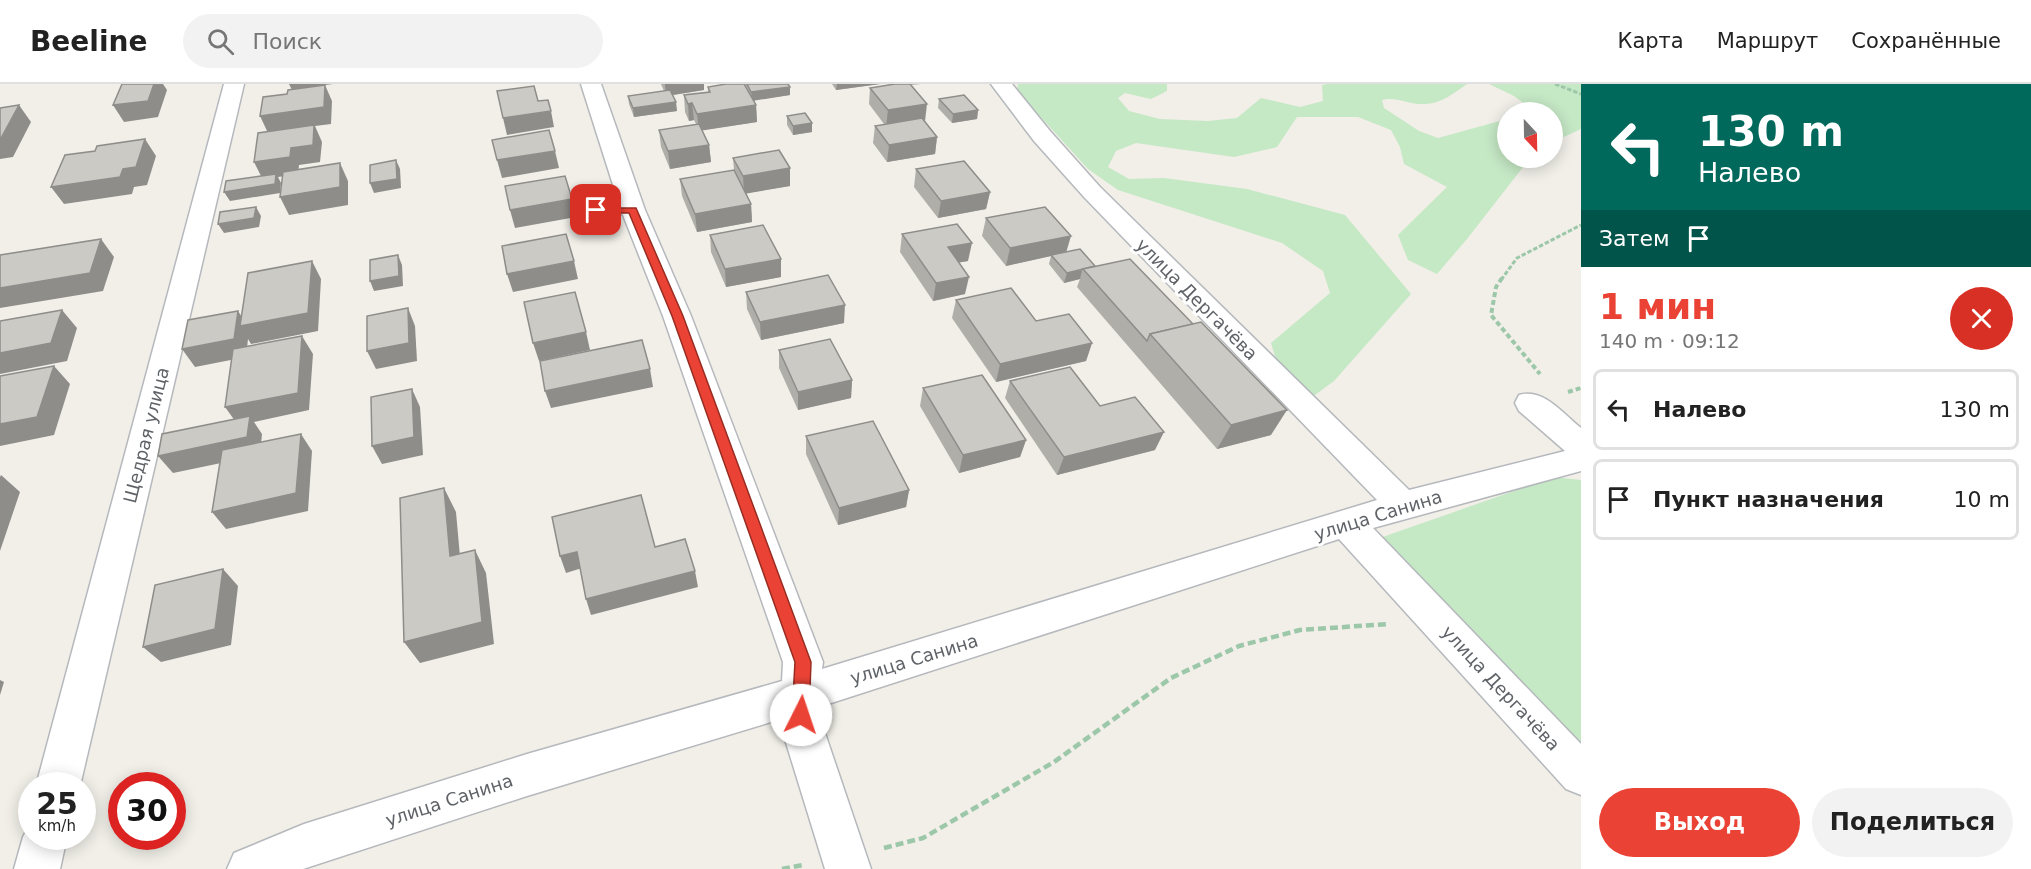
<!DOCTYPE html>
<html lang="ru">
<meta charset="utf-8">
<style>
body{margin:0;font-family:"DejaVu Sans",sans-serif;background:#f2f2f2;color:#222;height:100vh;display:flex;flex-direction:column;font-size:22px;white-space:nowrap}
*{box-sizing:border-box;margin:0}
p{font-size:20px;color:#767676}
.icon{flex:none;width:33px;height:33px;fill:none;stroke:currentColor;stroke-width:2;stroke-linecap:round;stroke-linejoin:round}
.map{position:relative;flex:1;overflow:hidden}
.drawer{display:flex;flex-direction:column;background:#fff;width:450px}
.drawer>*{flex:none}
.banner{background:#00695c;color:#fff;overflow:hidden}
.needle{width:39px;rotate:158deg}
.controls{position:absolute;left:1497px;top:18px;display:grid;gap:12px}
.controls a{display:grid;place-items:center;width:66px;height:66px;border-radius:50%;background:#fff;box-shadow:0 3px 15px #0003;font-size:30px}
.speed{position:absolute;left:18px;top:688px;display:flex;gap:12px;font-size:30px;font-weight:700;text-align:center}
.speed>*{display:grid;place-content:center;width:78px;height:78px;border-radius:50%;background:#fff;box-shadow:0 3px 15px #0003;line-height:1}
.speed small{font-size:15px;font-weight:400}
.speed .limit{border:9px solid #d22;background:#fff;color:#111}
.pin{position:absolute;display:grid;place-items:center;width:51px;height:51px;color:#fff;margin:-26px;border-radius:12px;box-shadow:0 3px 9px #0006}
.me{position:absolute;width:66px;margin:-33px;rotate:4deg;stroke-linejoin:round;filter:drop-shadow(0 0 4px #0008)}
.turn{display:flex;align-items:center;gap:21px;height:126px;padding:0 18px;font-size:27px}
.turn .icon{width:78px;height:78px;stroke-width:2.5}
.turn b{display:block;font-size:42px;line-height:51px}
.then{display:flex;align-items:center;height:57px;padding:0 18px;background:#0003;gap:12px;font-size:22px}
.round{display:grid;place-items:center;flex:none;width:63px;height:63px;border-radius:32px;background:#f2f2f2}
.headline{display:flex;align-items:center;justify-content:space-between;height:102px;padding:0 18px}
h1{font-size:36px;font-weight:800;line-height:45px;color:#ea4335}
.button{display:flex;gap:12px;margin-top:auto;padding:12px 18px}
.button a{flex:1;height:69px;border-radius:36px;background:#ea4335;color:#fff;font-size:24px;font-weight:800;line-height:69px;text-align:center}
.button a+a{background:#f2f2f2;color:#222}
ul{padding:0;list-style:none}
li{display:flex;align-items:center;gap:18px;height:81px;margin:0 12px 9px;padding:0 6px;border:3px solid #e0e0e0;border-radius:9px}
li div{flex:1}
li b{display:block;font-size:22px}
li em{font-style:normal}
header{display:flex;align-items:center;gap:36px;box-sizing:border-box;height:84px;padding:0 30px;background:#fff;border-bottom:2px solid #e0e0e0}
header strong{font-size:28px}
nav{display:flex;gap:33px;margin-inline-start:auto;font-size:21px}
.search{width:420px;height:54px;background:#f2f2f2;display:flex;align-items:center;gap:15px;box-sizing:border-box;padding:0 21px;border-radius:33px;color:#767676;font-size:22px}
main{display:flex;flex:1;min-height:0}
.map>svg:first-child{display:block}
.green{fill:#c5e8c5}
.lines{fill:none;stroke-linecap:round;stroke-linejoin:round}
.lane-casing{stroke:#b5b8bc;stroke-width:4}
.street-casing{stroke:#b5b8bc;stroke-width:3}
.path-far2{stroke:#9cc7a9;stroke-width:3;stroke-dasharray:4.5 2;stroke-linecap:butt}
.path-far1{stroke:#9cc7a9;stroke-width:4;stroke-dasharray:5 3;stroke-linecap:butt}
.path{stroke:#9cc7a9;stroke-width:4.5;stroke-dasharray:8 4;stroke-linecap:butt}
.lane{fill:#fff;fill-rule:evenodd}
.street{fill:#fff;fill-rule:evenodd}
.wall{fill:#afaea9}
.shaded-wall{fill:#8f8d8a}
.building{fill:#cccac5;stroke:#8f8d8a;stroke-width:1.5}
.route{fill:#ea4335;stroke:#982c22;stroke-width:1.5}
.labels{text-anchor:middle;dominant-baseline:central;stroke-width:6;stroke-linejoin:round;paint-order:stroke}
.street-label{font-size:18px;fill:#5f6368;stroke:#fff}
</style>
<header>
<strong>Beeline</strong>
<div class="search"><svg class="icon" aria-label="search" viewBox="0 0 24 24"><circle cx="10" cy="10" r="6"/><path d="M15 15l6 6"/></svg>Поиск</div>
<nav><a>Карта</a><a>Маршрут</a><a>Сохранённые</a></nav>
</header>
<main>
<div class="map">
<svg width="1581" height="785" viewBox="0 0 1581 785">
<rect width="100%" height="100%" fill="#f1efe8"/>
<g class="green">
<path d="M 1018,0 L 1167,0 L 1167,7 L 1151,15 L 1125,9 L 1118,14 L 1129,27 L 1160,35 L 1208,37 L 1237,34 L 1261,14 L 1300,23 L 1323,17 L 1322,1 L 1328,0 L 1467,0 C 1454,9 1441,20 1424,20 C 1409,21 1396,12 1382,16 L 1384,24 L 1419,47 L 1438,54 L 1507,35 L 1508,74 L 1530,74 L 1467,155 L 1437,190 L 1408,176 L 1398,151 L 1447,103 L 1404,80 L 1400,63 L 1391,46 L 1358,33 L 1297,33 L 1277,63 L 1234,73 L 1136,59 L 1116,67 L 1108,83 L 1129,95 L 1164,94 L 1247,105 L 1345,131 L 1411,210 L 1334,297 L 1308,316 L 1281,292 L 1271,259 L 1330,209 L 1323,187 L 1282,159 L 1118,106 L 1088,85 L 1017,7 Z"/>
<polygon points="1489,0 1581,0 1581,45 1553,58 1552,28 1520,28 1526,21 1514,12"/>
<polygon points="1554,393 1581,396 1581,669 1377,455"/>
</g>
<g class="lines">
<defs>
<polygon id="lane" points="578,122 633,122 639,126 633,130 574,129 572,126"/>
<g id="street">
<polygon points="224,0 244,0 80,702 36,702"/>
<path d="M 581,0 L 601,0 L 645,126 L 691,232 L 823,578 L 822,585 L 1377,416 L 1084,113 L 1034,57 L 991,0 L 1012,0 L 1050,47 L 1100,103 L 1409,406 L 1565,367 L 1519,327 L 1515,319 L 1519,311 C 1544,304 1563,330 1581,344 L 1581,387 L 1373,444 L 1581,660 L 1581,711 L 1566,705 L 1339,455 L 822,622 L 825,649 L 871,785 L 825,785 L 783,649 L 781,635 L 527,712 L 303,785 L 227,785 L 234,769 L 304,740 L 527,670 L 782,597 L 783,578 L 663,232 L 621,126 Z"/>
<polygon points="32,736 32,753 67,753 60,785 14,785 23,753"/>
</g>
</defs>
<use href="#lane" class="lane-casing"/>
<use href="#street" class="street-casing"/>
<g class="path-far2">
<polyline points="1555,0 1581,10"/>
<polyline points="1501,196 1517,174 1581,141"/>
</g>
<g class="path-far1">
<polyline points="1502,194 1496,203 1491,231 1540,290"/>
<polyline points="1568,308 1581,304"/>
</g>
<g class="path">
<polyline points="884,764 923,754 1054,678 1171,594 1239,562 1300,546 1388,540"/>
<polyline points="782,785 803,781"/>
</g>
<use href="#lane" class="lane"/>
<use href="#street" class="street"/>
</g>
<g class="wall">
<polygon points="661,0 704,0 704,6 673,11 677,27 634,33 629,20 628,12 664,7"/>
<polygon points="726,0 788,0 790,11 754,16 756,21 757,38 702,46 709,61 711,78 670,85 661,63 659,46 696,40 694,36 689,37 685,28 684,11 708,8 708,3"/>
<polygon points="832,0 880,0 836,6"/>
<polygon points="895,0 921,0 911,1 924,37 937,53 935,70 887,78 873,59 875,42 884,40 869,20 870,4"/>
<polygon points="939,15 978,26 977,35 952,39 938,24"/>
<polygon points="787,32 812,48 793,51 787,41"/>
<polygon points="733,74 790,102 746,109 751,120 752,138 697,148 682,112 680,95 734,86"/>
<polygon points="916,85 990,108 986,125 938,134 914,103"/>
<polygon points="986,134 1066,168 1095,182 1271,351 1217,365 1077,203 1080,195 1064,199 1049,180 1051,172 1006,182 982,152"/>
<polygon points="902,150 968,177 959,178 965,210 933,217 900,168"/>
<polygon points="710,151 781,175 781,193 726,203 711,168"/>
<polygon points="746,208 844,239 761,256 747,225"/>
<polygon points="956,216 1036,237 1092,259 1086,277 996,298 952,234"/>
<polygon points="779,266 852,296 851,314 798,326 779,284"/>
<polygon points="1010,297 1100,322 1155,366 1057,391 1005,314"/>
<polygon points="923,304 1026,356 1020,373 959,389 920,322"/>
<polygon points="806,352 909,406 906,423 838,441 806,370"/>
</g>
<g class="shaded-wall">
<polygon points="154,0 163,0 167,6 158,33 124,38 113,21"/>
<polygon points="289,0 333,0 325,1 332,17 331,40 315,42 322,58 320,78 299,81 298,90 278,93 281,99 280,109 230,117 224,108 263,96 254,78 268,49 260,32 292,6"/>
<polygon points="665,0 704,0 704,6 666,12"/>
<polygon points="837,0 880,0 836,6"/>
<polygon points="790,3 790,11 752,17 751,8"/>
<polygon points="676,18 677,27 634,33 633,24"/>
<polygon points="692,19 694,36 689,37 688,20"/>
<polygon points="927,20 925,37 886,43 888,26"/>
<polygon points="19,21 31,38 13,73 0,75 0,56"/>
<polygon points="756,21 757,38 699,47 697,30"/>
<polygon points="978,26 977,35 952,39 953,30"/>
<polygon points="551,27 554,43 507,51 503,34"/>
<polygon points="812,39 812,48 793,51 793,42"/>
<polygon points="937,53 935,70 887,78 889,61"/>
<polygon points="145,55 156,72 147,101 134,103 132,110 64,120 51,103 123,85"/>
<polygon points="709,61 711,78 670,85 668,67"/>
<polygon points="555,67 559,84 502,94 497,76"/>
<polygon points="396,76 400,85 401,104 374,109 370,99"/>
<polygon points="340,79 348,97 348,121 289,131 280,113"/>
<polygon points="790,84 790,102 744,110 743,92"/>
<polygon points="990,108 986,125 938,134 941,117"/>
<polygon points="572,115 576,133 515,144 510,126"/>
<polygon points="751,120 752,138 697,148 695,130"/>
<polygon points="256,123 261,132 259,143 224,149 218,140"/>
<polygon points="1071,152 1066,169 1051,171 1051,172 1006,182 1010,164"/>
<polygon points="101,155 114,173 103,207 0,224 0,204"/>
<polygon points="972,159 968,177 945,181 948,163"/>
<polygon points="398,171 402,181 403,202 374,207 370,197"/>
<polygon points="781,175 781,193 726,203 725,185"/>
<polygon points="312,177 321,195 318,247 251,260 248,255 246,273 195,283 182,265 238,227 247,241"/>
<polygon points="574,177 578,195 513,208 507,190"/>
<polygon points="1082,186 1080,195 1064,199 1067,189"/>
<polygon points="969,193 965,210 933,217 936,199"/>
<polygon points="845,221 844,239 761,256 760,238"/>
<polygon points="408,224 415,242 417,277 376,285 367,267"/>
<polygon points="62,226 77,244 67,277 0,290 0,269"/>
<polygon points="586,248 590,266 539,277 533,259"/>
<polygon points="302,252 313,270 309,326 254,338 262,350 260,371 173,389 158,372 238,341 225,323"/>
<polygon points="1092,259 1086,277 996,298 1000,280"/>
<polygon points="54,282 70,300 54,351 0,362 0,340"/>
<polygon points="650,285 653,303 551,324 545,307"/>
<polygon points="852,296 851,314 798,326 798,308"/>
<polygon points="412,305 420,323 423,371 382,380 372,362"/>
<polygon points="1287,326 1271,351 1217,365 1231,341"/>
<polygon points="1164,348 1155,366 1057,391 1064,373"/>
<polygon points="301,350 312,367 308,427 226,445 212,428"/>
<polygon points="1026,356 1020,373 959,389 963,371"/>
<polygon points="1,391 20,408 0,467 0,393"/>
<polygon points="444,404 456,428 462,495 450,472"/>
<polygon points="909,406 906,423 838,441 839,424"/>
<polygon points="475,466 486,489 494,560 420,579 404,558"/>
<polygon points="577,468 582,484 566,489 560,472"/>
<polygon points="223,485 238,502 231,561 161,578 143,563"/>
<polygon points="695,487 698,503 591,531 586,515"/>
<polygon points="0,596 4,598 0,611"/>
</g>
<g class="building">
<polygon points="122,0 154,0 148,17 113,21"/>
<polygon points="726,0 744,0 756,21 697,30 692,19 688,20 684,11 710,8 708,3"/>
<polygon points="747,0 788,0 790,3 751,8"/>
<polygon points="895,0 910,0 927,20 888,26 870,4"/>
<polygon points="325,1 324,23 260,32 263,13 287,10 288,6"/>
<polygon points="534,2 538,17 548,16 551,27 503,34 497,7"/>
<polygon points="670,6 676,18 633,24 628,12"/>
<polygon points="964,11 978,26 953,30 939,15"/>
<polygon points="19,21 0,56 0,24"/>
<polygon points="805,29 812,39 793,42 787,32"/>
<polygon points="922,34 937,53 889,61 875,42"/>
<polygon points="699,40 709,61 668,67 659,46"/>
<polygon points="314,41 313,61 291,64 290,73 254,78 258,49"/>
<polygon points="549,46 555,67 497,76 492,56"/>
<polygon points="145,55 136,83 123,85 120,93 51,103 65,71 95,67 97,62"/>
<polygon points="779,66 790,84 743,92 733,74"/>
<polygon points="396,76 397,95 370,99 370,81"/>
<polygon points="964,77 990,108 941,117 916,85"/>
<polygon points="340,79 340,103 280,113 283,88"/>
<polygon points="734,86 751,120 695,130 680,95"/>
<polygon points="276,90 275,100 224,108 226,97"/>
<polygon points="565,92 572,115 510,126 505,102"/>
<polygon points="256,123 254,134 218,140 220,128"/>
<polygon points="1045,123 1071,152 1010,164 986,134"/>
<polygon points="957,140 972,159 948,163 969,193 936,199 902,150"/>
<polygon points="763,141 781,175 725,185 710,151"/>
<polygon points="566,150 574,177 507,190 502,162"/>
<polygon points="101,155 90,189 0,204 0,171"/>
<polygon points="1080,165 1095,182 1067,189 1051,171"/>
<polygon points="398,171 399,192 370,197 370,176"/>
<polygon points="1130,175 1193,240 1150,250 1147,257 1083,185"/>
<polygon points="312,177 308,229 240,242 248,189"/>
<polygon points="828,191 845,221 760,238 746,208"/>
<polygon points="1011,204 1036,237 1069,230 1092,259 1000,280 956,216"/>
<polygon points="575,208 586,248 533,259 524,218"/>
<polygon points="408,224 409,259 367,267 367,232"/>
<polygon points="62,226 51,259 0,269 0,237"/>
<polygon points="238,227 234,255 182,265 188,236"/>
<polygon points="1201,238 1287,326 1231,341 1150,250"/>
<polygon points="302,252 298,309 225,323 233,265"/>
<polygon points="830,255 852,296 798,308 779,266"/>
<polygon points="642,256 650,285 545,307 540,277"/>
<polygon points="54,282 37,333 0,340 0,292"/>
<polygon points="1070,283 1100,322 1135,313 1164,348 1064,373 1010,297"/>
<polygon points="982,291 1026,356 963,371 923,304"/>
<polygon points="412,305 414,353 372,362 371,313"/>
<polygon points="250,332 247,353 158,372 162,350"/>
<polygon points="873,337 909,406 839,424 806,352"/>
<polygon points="301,350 296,409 212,428 222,366"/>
<polygon points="444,404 450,472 475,466 482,538 404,558 400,414"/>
<polygon points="641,411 655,463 685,455 695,487 586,515 577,468 560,472 552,433"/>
<polygon points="223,485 215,545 143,563 155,501"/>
</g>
<polygon class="route" points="592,124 636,124 683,232 811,578 809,631 807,636 801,639 795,636 792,631 795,578 672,232 629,129 596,129 591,126"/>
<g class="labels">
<g class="street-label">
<text transform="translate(1197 215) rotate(45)">улица Дергачёва</text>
<text transform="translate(146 351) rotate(-76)">Щедрая улица</text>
<text transform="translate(1378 431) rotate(-17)">улица Санина</text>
<text transform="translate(914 575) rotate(-17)">улица Санина</text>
<text transform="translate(1501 604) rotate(47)">улица Дергачёва</text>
<text transform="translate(449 716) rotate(-18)">улица Санина</text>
</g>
</g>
</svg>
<div class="controls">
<a><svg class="needle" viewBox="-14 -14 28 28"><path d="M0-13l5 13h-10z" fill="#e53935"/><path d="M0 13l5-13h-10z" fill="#767676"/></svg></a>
</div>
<div class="speed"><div>25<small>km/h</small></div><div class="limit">30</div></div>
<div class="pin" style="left:596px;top:126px;background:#d93025"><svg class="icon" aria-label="arrive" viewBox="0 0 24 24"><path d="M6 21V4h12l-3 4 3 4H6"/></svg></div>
<svg class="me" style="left:801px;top:631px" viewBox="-20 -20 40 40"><circle r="19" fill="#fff"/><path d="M0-13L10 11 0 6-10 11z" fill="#ea4335"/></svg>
</div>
<section class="drawer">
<div class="banner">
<div class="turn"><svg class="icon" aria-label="left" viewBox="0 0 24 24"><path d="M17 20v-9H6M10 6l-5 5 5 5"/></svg><div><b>130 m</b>Налево</div></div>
<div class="then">Затем<svg class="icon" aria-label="arrive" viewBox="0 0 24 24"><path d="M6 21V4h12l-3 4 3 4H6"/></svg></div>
</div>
<div class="headline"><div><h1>1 мин</h1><p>140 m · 09:12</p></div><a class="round" style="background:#d93025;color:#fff"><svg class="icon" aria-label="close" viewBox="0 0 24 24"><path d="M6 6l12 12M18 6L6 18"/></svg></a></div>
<ul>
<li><svg class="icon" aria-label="left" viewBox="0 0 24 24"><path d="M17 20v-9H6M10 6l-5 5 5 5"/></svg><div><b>Налево</b></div><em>130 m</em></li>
<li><svg class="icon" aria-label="arrive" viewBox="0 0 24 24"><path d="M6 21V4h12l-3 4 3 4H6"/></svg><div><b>Пункт назначения</b></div><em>10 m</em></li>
</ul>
<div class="button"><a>Выход</a><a>Поделиться</a></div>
</section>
</main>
